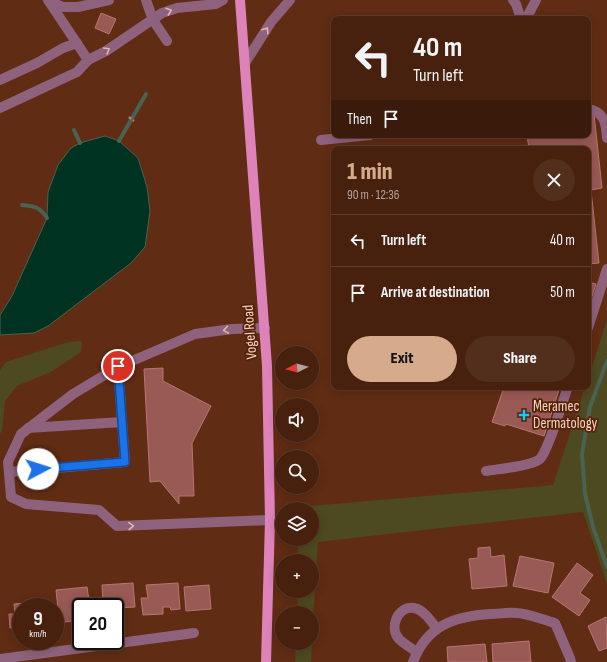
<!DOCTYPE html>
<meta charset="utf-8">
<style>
body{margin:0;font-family:"Sofia Sans Condensed",sans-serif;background:#522e1c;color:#f1f3f6;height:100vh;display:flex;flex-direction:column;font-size:15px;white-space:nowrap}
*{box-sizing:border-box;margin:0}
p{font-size:13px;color:#b1a39e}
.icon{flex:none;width:22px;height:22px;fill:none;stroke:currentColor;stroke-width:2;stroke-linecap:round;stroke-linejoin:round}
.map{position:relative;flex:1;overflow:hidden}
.panel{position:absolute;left:331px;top:146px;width:260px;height:244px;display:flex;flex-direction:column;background:#48210e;border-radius:8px;box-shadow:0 2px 10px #0003,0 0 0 1px #603e2e}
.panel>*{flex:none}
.guide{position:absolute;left:331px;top:16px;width:260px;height:122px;border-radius:8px;box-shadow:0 2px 10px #0003,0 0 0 1px #603e2e;background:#48210e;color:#f1f3f6;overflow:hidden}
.needle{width:26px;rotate:264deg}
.tools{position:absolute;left:275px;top:346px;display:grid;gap:8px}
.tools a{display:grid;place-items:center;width:44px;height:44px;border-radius:50%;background:#48210e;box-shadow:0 2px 10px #0003,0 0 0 1px #603e2e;font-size:20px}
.speed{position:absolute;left:12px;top:598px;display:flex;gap:8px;font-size:20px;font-weight:700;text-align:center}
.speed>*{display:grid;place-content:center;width:52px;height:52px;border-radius:50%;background:#48210e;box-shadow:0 2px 10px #0003,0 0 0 1px #603e2e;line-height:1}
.speed small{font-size:10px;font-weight:400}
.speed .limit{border:2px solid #111;border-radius:6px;background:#fff;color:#111}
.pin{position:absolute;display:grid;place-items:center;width:34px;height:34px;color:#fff;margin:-17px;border:2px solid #fff;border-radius:50%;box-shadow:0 1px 4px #0007}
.me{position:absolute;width:44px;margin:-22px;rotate:85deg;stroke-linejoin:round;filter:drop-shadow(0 0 3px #0008)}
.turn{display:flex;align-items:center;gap:14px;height:84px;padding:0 16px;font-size:18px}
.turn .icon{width:52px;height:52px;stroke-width:2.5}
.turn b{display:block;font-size:28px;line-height:34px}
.then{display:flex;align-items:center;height:38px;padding:0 16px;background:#0003;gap:8px;font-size:15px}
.round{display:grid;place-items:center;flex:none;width:42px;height:42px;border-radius:21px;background:#522e1c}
.overview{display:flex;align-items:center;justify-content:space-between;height:68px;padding:0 16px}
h1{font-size:24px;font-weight:800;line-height:30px;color:#d6ab8b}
.button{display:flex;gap:8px;margin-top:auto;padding:8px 16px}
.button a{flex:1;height:46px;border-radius:24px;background:#d6ab8b;color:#111;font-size:16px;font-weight:800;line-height:46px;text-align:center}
.button a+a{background:#522e1c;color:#f1f3f6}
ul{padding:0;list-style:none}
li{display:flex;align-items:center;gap:12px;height:52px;padding:0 16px;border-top:1px solid #603e2e}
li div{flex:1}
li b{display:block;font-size:15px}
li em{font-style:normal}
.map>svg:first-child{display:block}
.green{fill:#4d4920}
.water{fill:#003221;stroke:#496252}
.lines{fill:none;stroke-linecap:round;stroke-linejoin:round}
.stream{stroke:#496252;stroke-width:4}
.building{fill:#995955;stroke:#b97671}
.path{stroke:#ad8370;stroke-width:2.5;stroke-dasharray:3 2;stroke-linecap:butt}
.minor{stroke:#8e627c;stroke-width:10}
.major{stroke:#dd83b9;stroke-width:10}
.oneway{stroke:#dab7b3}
.route-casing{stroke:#114b97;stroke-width:10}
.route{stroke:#1a73e8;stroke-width:7}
.poi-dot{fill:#15cafb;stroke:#552107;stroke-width:1.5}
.labels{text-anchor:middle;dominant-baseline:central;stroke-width:3.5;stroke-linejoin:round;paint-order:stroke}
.street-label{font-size:15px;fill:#f4d3c5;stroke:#552107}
.poi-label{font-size:15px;fill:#f4d3c5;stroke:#552107;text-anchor:start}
</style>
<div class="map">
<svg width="607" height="662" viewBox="0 0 607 662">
<rect width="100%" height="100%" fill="#602c13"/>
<g class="green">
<polygon points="607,320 607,584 583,512 318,542 312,635 312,613 297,613 298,591 312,591 312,561 298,561 298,539 312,539 312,509 298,509 298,507 553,485 585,387 588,387 588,379"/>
<polygon points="82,341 81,352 51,372 17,386 5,401 2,432 0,433 0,370 6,362 68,342"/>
<polygon points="296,643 312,643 311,662 295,662"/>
</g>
<polygon class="water" points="105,136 119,141 138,158 147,187 150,211 145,247 131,263 48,326 34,333 0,335 0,315 12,296 47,218 48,192 58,165 71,148 80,143"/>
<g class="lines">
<g class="stream">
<polyline points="74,130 80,143"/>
<polyline points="119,141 146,94"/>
<path d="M 22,205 C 34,206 40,207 47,218"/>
<polyline points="607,361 590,407 582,454 585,494 593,527 607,567"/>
</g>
</g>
<g class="building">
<polygon points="101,13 116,19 109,34 95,28"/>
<polygon points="594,114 602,188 591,190 599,263 588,264 588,149 529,149 527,135 588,135 588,115"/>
<polygon points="588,282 596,284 588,309"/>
<polygon points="163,368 163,381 211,406 192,443 194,496 179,496 179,504 160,481 150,482 144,369"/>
<polygon points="504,387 560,387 544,436 506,424 505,426 492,422"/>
<polygon points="490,547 491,557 504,555 507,586 472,589 469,559 478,558 478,548"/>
<polygon points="520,556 554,563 548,593 513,586"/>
<polygon points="577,563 593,575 580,593 590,600 579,616 552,597"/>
<polygon points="133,583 135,607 118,608 119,618 115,619 115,607 98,607 97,604 103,604 102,585"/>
<polygon points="178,583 180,609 171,610 170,607 163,607 163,614 143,615 141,598 148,598 146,585"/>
<polygon points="209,585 211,609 186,611 184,587"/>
<polygon points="87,587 90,607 81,607 81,612 73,612 74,621 55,623 55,610 58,609 56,590"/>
<polygon points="43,602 43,607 21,607 21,627 10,628 9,614 15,614 14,604"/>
<polygon points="606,617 607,648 599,651 588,626"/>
<polygon points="529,641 531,662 493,662 492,644"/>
<polygon points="485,644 487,662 448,662 447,647"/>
</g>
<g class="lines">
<polyline class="path" points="129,117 134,121"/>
<g class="minor">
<polyline points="48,0 88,60"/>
<polyline points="146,0 153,20 167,41"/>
<polyline points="513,0 516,4 521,19"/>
<polyline points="49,1 63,7 78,7 109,0"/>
<polyline points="526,19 536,0"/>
<polyline points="245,63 271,22 290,0"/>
<polyline points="0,80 37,63 63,48 77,43"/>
<polyline points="0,108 77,72 88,60 106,51 162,13 177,8 216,4 223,0"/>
<path d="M 588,109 C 605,112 606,124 607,138"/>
<polyline points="321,140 370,135"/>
<polyline points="265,328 232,329 195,334 118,367 73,394 21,434 8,462 11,497 26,504 99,510 117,526 270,520"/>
<polyline points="588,328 607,269"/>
<polyline points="28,428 122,422"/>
<path d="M 486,471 C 498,469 532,466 540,459 C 549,449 562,402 568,387"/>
<polyline points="9,472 125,462 118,367"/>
<path d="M 417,652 C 411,648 404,644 399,639 C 389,628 397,606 414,608 C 424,610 431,621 437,629"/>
<polyline points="0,659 194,633"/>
<path d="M 413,662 C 427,625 455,616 491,614 C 499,614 508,612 516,613 C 527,613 543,620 555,623 L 570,658 L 571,662"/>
</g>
<polyline class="major" points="240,0 267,366 270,520 266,662"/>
</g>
<defs><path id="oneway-chevron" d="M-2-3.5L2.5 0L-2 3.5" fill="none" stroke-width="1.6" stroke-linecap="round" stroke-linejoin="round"/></defs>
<g class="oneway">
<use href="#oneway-chevron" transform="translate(169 11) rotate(-19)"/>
<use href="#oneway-chevron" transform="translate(266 30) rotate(-57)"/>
<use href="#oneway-chevron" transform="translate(107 50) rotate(-31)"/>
<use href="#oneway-chevron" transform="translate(226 330) rotate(172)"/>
<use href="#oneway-chevron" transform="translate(131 526) rotate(-2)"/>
</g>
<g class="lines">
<defs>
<polyline id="route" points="38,469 125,462 118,366"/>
</defs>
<use href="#route" class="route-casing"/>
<use href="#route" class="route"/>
</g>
<path class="poi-dot" d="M522 409h4v4h4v4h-4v4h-4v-4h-4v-4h4z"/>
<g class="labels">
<g class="street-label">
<text transform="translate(250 332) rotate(-94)">Vogel Road</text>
</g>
<g class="poi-label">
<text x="533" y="406">Meramec<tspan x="533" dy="17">Dermatology</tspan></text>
</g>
</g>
</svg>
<div class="tools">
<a><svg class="needle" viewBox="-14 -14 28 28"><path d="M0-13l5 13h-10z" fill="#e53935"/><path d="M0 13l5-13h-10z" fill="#b1a39e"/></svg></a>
<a><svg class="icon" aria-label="sound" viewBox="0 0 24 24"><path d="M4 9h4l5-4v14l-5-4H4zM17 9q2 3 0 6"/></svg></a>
<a><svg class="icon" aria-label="search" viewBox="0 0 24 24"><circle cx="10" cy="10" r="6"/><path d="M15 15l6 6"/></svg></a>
<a><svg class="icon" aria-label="layers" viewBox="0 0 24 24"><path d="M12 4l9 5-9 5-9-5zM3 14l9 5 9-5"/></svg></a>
<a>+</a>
<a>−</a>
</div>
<div class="speed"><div>9<small>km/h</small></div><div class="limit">20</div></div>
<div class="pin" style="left:118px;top:366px;background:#d93025"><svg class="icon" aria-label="arrive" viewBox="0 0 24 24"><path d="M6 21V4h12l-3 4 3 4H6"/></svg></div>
<svg class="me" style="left:38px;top:469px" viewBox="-20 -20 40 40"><circle r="19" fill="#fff"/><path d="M0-13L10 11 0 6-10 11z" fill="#1a73e8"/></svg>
<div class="guide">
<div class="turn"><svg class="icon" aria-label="left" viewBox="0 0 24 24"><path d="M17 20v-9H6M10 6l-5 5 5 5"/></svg><div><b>40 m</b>Turn left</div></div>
<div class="then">Then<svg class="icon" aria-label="arrive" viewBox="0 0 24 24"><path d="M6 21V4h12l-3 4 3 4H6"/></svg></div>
</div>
<section class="panel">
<div class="overview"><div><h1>1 min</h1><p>90 m · 12:36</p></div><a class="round"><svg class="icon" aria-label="close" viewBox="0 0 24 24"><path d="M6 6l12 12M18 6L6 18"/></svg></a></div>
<ul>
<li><svg class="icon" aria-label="left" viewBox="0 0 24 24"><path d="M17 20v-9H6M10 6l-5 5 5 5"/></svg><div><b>Turn left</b></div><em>40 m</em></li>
<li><svg class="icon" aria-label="arrive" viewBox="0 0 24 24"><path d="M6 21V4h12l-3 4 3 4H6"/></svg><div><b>Arrive at destination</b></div><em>50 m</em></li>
</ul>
<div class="button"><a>Exit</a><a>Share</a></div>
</section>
</div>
